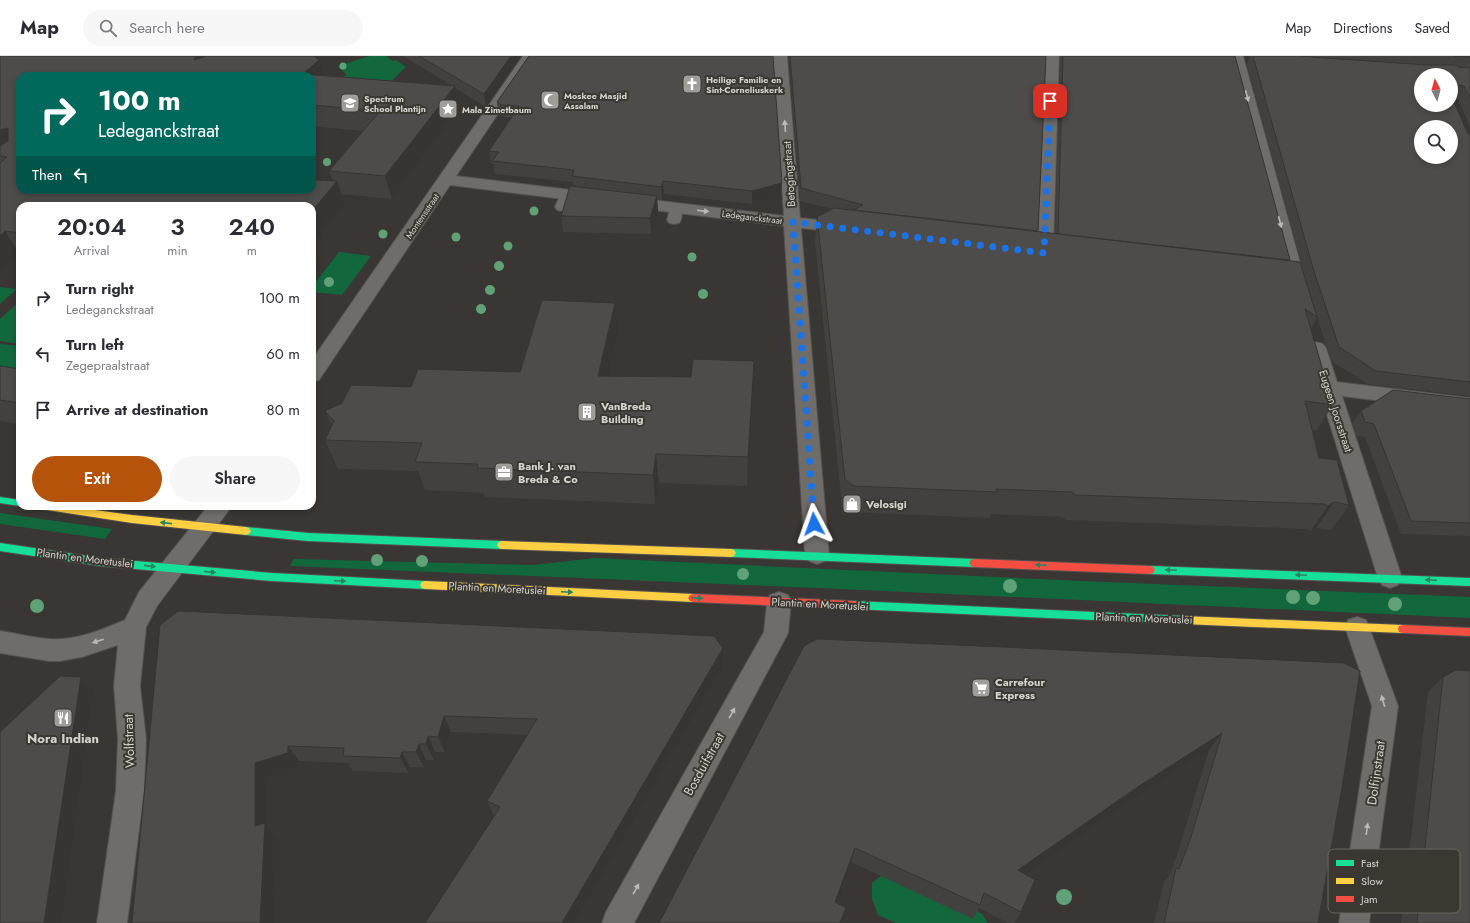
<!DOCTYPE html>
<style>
body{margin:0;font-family:Jost,sans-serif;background:#f7f7f7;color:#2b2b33;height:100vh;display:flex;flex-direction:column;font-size:15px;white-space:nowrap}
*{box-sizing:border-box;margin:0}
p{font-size:13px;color:#7c7c81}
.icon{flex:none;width:22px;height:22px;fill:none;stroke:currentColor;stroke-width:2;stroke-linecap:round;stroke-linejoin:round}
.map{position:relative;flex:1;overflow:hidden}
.panel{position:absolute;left:16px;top:146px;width:300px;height:308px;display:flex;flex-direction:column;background:#fff;border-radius:12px;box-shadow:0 2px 6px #0003}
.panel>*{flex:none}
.banner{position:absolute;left:16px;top:16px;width:300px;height:122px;border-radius:12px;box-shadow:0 2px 6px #0003;background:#00695c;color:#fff;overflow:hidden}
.needle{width:26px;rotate:354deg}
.tools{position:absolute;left:1414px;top:12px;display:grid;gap:8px}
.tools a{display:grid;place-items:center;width:44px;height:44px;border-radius:50%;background:#fff;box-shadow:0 2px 6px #0003;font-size:20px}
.pin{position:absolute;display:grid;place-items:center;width:34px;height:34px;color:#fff;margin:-17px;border-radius:8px;box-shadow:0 2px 6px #0006}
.me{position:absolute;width:44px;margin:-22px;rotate:356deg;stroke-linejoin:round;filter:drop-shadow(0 0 3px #0008)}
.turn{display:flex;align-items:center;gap:14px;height:84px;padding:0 16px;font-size:18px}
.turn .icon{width:52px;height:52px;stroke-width:2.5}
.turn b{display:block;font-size:28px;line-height:34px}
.then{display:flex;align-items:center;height:38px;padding:0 16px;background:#0003;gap:8px;font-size:15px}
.eta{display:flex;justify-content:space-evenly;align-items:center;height:68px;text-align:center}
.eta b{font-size:24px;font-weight:600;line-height:28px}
.action{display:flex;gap:8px;margin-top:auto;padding:8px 16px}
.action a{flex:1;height:46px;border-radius:24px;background:#b45309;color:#fff;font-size:16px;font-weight:600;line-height:46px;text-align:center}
.action a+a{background:#f7f7f7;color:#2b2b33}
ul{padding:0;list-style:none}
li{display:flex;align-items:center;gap:12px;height:56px;padding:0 16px}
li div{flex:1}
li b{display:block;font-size:15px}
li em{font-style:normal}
header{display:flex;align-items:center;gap:24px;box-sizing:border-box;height:56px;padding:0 20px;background:#fff;border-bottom:1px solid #e1e1e2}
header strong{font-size:19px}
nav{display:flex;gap:22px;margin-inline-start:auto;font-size:14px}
.search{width:280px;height:36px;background:#f7f7f7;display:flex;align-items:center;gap:10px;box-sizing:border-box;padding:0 14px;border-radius:22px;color:#7c7c81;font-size:15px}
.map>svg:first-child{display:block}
.green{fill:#13673d}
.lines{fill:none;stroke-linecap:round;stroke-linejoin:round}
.lane-casing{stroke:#54524f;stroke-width:2}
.street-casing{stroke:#54524f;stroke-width:2}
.fast-casing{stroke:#54524f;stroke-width:2}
.slow-casing{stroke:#54524f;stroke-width:2}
.jam-casing{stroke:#54524f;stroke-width:2}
.lane{fill:#6f6d6a;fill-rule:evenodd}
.street{fill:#6f6d6a;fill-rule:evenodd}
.fast{fill:#16e098;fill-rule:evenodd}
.slow{fill:#ffcf43;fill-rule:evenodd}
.jam{fill:#f24e42;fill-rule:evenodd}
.tree{fill:#61a177}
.wall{fill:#434140;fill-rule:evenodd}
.shaded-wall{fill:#373534}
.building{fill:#4e4c4a;stroke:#373534;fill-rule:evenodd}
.oneway{fill:#bcbab6}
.oneway2{fill:#2a835f}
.route{stroke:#1a73e8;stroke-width:7;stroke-dasharray:0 12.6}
.labels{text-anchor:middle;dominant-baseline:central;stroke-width:4;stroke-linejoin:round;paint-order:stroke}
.far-poi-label{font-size:9px;font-weight:bold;fill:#d6d4d0;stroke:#3b3731;text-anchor:start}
.far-street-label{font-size:9px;fill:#d6d4d0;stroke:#3b3731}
.street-label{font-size:11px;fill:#d6d4d0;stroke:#3b3731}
.poi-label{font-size:11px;font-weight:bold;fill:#d6d4d0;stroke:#3b3731;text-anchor:start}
.near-poi-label{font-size:13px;font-weight:bold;fill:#d6d4d0;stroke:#3b3731}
.near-street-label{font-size:13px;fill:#d6d4d0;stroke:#3b3731}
.key{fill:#3b3731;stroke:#6a6661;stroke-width:1}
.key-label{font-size:11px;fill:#d6d4d0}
</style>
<header>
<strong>Map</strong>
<div class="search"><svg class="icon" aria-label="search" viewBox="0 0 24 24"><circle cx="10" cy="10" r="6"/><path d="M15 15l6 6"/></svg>Search here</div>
<nav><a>Map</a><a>Directions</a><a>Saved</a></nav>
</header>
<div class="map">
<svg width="1470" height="867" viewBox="0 0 1470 867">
<rect width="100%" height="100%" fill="#393633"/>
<g class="green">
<polygon points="370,0 386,0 393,5 396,4 406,11 384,32 328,25 347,19 337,10"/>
<polygon points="339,196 371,200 342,239 312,236 312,231"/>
<polygon points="0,231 17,233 0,248"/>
<polygon points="20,245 20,288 0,285 0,263"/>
<polygon points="0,288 20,290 20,331 0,328"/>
<polygon points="0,457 112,473 105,483 0,468"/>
<polygon points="595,502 1082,525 1470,541 1470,562 819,532 290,510 294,503 533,509"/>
<polygon points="886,816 962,848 982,858 988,867 896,867 878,859 872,843 872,827"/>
</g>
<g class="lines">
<defs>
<g id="lane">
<polygon points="567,134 572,135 574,138 567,154 562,155 557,154 555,151 562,135"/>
<polygon points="676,148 681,149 683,152 681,164 679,167 674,168 669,167 667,164 671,149"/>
</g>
<g id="street">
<polygon points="523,0 537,0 456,120 596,137 602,139 604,142 602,145 596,147 450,129 319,324 312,326 312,304"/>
<polygon points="773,0 787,0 800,162 846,167 852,168 854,172 852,176 846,177 801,172 829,499 825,505 817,508 809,505 805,499 784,170 628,151 622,149 620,146 622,143 628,141 784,160"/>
<polygon points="1045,0 1059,0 1053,197 1050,201 1044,202 1038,201 1035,197"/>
<polygon points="1229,0 1243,0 1308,235 1305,239 1299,240 1293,239 1290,235"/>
<polygon points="1316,286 1323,288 1326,292 1337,326 1470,342 1470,356 1342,340 1402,522 1398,529 1390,532 1382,529 1378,522 1306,292 1309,288"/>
<path d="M 208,450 L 232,450 L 157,550 L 146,571 L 140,630 L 146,683 L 144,735 L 127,867 L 97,867 L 116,735 L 118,683 L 114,630 L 118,589 L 82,601 L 60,605 L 49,605 L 0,597 L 0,575 C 16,577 32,582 49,583 C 76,585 101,574 125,564 L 139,536 Z"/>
<polygon points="779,536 788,539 791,546 788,577 634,867 602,867 606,856 764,576 767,546 770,539"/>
<polygon points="1357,561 1366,564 1369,571 1398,650 1369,867 1339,867 1372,650 1345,571 1348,564"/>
</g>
<g id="fast">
<polygon points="0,441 20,444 20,450 21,450 20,450 0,447"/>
<polygon points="246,471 308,477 502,485 505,486 507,489 505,492 502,493 308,485 246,479 243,478 241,475 243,472"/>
<polygon points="0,487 101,502 272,517 425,525 428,526 430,529 428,532 425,533 272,525 101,510 0,495"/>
<polygon points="731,493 974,503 977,504 979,507 977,510 974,511 731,501 728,500 726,497 728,494"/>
<polygon points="1150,510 1470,522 1470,530 1150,518 1147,517 1145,514 1147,511"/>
<polygon points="853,545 1183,560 1187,561 1188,564 1187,567 1183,568 853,553 849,552 848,549 849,546"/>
</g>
<g id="slow">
<polygon points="36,450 65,450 132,459 246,471 249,472 251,475 249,478 246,479 132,467 41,453 38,452"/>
<polygon points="502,485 731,493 734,494 736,497 734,500 731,501 502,493 499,492 497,489 499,486"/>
<polygon points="425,525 693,538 696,539 698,542 696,545 693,546 425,533 422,532 420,529 422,526"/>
<polygon points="1183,560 1403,569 1407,570 1408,573 1407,576 1403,577 1183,568 1179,567 1178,564 1179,561"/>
</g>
<g id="jam">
<polygon points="974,503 1150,510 1153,511 1155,514 1153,517 1150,518 974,511 971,510 969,507 971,504"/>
<polygon points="693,538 853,545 857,546 858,549 857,552 853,553 693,546 690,545 688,542 690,539"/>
<polygon points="1403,569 1470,572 1470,580 1403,577 1399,576 1398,573 1399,570"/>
</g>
</defs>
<use href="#lane" class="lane-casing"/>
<use href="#street" class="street-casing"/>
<use href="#fast" class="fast-casing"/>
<use href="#slow" class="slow-casing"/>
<use href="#jam" class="jam-casing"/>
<use href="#lane" class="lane"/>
<use href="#street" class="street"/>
<use href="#fast" class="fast"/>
<use href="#slow" class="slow"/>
<use href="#jam" class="jam"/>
</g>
<g class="tree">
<circle cx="343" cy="10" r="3.5"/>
<circle cx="327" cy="106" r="4"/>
<circle cx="534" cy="155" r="4.5"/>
<circle cx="383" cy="178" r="4.5"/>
<circle cx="456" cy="181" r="4.5"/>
<circle cx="508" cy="190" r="4.5"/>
<circle cx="692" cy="201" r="4.5"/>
<circle cx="499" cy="210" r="5"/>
<circle cx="329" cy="226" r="5"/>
<circle cx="490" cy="234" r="5"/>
<circle cx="703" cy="238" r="5"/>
<circle cx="481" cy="253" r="5"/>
<circle cx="377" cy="504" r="6"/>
<circle cx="422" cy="505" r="6"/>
<circle cx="743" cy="518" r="6"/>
<circle cx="1010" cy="530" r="7"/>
<circle cx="1293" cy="541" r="7"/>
<circle cx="1313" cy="542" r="7"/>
<circle cx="1395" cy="548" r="7"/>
<circle cx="37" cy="550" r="7"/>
<circle cx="1064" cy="841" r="8"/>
</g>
<g class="wall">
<path d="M 0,0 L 324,19 L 453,30 L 403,0 L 521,0 L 486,51 L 455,32 L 459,52 L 392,143 L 342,138 L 345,148 L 20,150 L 20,199 L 0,216 ZM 20,20 L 312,20 L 312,70 L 363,75 L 329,115 L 333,125 L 312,134 L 20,134 Z"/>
<polygon points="529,0 781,139 752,148 664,138 662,144 657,143 658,156 651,178 563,176 561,160 574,130 573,126 495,118 493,107 491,107 489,95 511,62 504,61 499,59 497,46"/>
<polygon points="789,0 1046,0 1038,176 1055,178 1060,0 1235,0 1289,205 1317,261 1311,273 1333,349 1317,374 1312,374 1319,402 1349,449 1331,474 1316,472 1311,475 1307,473 1066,464 1062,461 991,458 990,462 851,456 842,450 815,186 817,161 832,153 800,145"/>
<path d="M 1250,0 L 1470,0 L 1470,70 L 1457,42 L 1453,41 L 1453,42 L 1468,78 L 1470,79 L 1470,340 L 1368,328 L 1331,305 L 1306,226 L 1247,9 ZM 1421,19 L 1451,19 L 1451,49 Z"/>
<polygon points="618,276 608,320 691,321 754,305 753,334 747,430 659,427 655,448 485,441 484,437 425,434 418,415 338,413 325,384 332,370 325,355 411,331 520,316"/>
<polygon points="0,310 20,313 20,368 0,365"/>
<polygon points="1470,343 1470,480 1401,478 1365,381 1356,380 1352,368 1361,355"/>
<polygon points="160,569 723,592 723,608 494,760 487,745 527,679 451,676 445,696 435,696 434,704 426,704 424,711 410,711 409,717 353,715 348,707 299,705 299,713 267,722 267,770 277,782 274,867 132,867"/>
<polygon points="804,590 1344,607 1318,867 1154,867 1164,826 1169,820 1177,799 1209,694 1125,748 1025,818 1021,856 1014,867 1008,867 979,852 973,863 851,806 837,847 843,866 842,867 659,867"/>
<polygon points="1443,621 1470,867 1401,867 1428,636"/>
</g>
<g class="shaded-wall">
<polygon points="196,0 219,0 194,4"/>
<polygon points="511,0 521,0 486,51 484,38"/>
<polygon points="319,4 326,26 303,18"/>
<polygon points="455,30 459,52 392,143 385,120"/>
<polygon points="8,72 20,93 0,100 0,74"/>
<polygon points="337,125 345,148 312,188 312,155"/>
<polygon points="663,125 664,138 662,144 661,131"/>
<polygon points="782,127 781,139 752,148 752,135"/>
<polygon points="657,140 658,156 651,178 650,162"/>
<polygon points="5,175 20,199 0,216 0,180"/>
<polygon points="312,190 319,209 312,219"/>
<polygon points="615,247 618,276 602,348 598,320"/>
<polygon points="754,305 753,334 747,430 748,401"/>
<polygon points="656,398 659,427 655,448 653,419"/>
<polygon points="1334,446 1316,472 1311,475 1328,450"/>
<polygon points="723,592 723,608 574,867 562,867"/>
<polygon points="81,621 93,634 61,867 44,867"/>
<polygon points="444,660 451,676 445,696 438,681"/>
<polygon points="1222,677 1209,694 1125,748 1010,829 1018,814 1136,732"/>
<polygon points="428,680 435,696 434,704 426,688"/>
<polygon points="419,688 426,704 424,711 416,696"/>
<polygon points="288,690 299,705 299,713 267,722 267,770 277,782 274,867 260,867 255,770 255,707"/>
<polygon points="402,696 410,711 409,717 400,702"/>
<polygon points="855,792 851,806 833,860 835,846"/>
<polygon points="846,852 842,867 840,867"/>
</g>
<g class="building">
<polygon points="0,0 196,0 194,4 206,0 314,0 319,4 303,18 455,30 385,120 329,115 380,55 312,49 312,20 20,20 20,134 312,134 312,124 337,125 312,155 312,150 20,150 20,177 5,175 0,180 0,107 7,101 0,100 0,90 8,85 8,72 0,74"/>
<polygon points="419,0 511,0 484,38"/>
<polygon points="529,0 773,0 782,127 752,135 663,125 661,131 572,120 574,114 492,105 499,96 489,95 519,50 501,49 497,46"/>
<polygon points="790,0 1046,0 1038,175 853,154 863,149 801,132"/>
<polygon points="1063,0 1235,0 1290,204 1058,178"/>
<path d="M 1253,0 L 1297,0 L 1427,9 L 1456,9 L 1458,11 L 1470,12 L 1470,42 L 1464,30 L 1457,29 L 1456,35 L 1451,36 L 1451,19 L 1421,19 L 1421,49 L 1451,49 L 1451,39 L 1468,78 L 1470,79 L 1470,326 L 1376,315 L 1339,291 L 1313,212 ZM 1421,71 L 1451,71 L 1451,101 L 1421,101 Z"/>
<polygon points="1454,0 1470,0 1470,1"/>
<polygon points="570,130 657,140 650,162 561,160"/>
<polygon points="834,152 1300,206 1317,261 1305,253 1333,349 1305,345 1319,402 1337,404 1349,449 1334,446 1328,450 1324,448 1076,439 1072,436 996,433 997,436 854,430 845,424 817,161"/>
<polygon points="542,244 615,247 598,320 691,321 693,303 754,305 748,401 656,398 653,419 477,412 478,408 415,406 422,387 325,384 334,365 325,355 342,347 351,329 411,331 418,313 520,316"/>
<polygon points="0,310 20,313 20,347 0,344"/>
<polygon points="1393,334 1470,343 1470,467 1411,465 1374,368 1365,366 1361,355"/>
<polygon points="178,555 714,580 723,592 562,867 425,867 500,751 487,745 537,663 444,660 438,681 428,680 426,688 419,688 416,696 402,696 400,702 343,700 344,692 288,690 288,697 255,707 255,770 265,767 260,867 132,867 160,569"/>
<polygon points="817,583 957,589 1344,607 1360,615 1344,720 1318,867 1164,867 1176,812 1179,813 1190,784 1222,677 1136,732 1018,814 1035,824 1021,856 984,837 980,849 855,792 835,846 846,852 840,867 659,867 804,590"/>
<polygon points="1456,614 1470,615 1470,867 1417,867 1443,621"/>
<polygon points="60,620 81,621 44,867 0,867 0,676"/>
</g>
<defs><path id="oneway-solid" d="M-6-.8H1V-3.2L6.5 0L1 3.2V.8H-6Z"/></defs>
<g class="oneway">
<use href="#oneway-solid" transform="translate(1247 40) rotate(75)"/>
<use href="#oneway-solid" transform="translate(785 70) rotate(-94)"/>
<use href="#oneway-solid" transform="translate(703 155) rotate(7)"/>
<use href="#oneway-solid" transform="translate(1280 166) rotate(75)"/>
<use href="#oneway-solid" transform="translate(98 585) rotate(163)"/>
<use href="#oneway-solid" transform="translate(1383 645) rotate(-106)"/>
<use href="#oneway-solid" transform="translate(732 657) rotate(-61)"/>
<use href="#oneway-solid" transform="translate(1367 773) rotate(-82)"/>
<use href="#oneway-solid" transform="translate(636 833) rotate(-61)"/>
</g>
<g class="oneway2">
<use href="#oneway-solid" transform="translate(166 467) rotate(-174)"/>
<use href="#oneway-solid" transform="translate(1041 509) rotate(-178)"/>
<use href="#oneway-solid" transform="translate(150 510) rotate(6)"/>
<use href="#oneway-solid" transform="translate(1171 514) rotate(-178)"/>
<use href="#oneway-solid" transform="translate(210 516) rotate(5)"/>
<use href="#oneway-solid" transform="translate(1301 519) rotate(-178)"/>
<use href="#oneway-solid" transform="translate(1431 524) rotate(-178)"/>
<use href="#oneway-solid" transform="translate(340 525) rotate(3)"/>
<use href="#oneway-solid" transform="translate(567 536) rotate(3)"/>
<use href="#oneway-solid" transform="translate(697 542) rotate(3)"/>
</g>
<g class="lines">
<polyline class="route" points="814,468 793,166 1044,197 1050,45"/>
</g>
<defs>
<symbol id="church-square" viewBox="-11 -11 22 22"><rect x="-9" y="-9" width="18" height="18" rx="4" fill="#9f9d99" stroke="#3b3731"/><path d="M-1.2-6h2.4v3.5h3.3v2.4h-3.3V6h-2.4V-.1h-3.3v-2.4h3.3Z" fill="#fff"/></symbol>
<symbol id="mosque-square" viewBox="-11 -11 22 22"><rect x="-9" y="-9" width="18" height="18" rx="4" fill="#9f9d99" stroke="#3b3731"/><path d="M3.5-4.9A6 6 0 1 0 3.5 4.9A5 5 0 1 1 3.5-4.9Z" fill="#fff"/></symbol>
<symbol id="school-square" viewBox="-11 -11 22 22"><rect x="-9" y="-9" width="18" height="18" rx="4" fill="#9f9d99" stroke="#3b3731"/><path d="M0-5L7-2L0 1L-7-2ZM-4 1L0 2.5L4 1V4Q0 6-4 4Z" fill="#fff"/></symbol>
<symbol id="sight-square" viewBox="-11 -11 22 22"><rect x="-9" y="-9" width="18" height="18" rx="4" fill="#9f9d99" stroke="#3b3731"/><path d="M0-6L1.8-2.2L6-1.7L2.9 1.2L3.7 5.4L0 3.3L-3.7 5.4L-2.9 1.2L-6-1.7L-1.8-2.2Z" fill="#fff"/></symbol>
<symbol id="building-square" viewBox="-11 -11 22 22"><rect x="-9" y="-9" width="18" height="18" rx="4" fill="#9f9d99" stroke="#3b3731"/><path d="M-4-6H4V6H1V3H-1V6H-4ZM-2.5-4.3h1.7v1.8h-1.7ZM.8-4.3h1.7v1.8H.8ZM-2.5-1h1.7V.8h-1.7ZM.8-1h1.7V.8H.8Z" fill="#fff"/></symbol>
<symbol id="office-square" viewBox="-11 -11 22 22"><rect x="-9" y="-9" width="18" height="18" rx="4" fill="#9f9d99" stroke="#3b3731"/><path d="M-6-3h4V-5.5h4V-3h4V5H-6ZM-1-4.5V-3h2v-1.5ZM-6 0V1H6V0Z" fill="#fff"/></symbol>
<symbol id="shop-square" viewBox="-11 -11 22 22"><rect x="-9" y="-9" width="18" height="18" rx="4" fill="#9f9d99" stroke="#3b3731"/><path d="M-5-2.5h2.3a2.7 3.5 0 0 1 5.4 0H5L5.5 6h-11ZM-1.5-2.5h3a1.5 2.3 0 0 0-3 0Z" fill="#fff"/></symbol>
<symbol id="supermarket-square" viewBox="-11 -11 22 22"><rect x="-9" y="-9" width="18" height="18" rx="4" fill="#9f9d99" stroke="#3b3731"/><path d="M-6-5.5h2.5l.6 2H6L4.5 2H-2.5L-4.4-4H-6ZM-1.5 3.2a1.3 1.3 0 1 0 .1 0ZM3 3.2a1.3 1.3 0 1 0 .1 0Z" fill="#fff"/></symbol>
<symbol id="restaurant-square" viewBox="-11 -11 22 22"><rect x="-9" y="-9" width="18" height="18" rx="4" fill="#9f9d99" stroke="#3b3731"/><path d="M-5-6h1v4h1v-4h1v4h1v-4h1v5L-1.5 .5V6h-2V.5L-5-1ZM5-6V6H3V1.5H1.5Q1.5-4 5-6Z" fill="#fff"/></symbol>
</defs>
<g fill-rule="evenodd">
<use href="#church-square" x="681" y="17" width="22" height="22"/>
<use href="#mosque-square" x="539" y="33" width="22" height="22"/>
<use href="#school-square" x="339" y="36" width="22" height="22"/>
<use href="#sight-square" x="437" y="42" width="22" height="22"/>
<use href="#building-square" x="576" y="345" width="22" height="22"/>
<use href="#office-square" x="493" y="405" width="22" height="22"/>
<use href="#shop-square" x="841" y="437" width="22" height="22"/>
<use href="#supermarket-square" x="970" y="621" width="22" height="22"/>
<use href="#restaurant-square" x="52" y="651" width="22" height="22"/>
</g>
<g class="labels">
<g class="far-poi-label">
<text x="706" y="23">Heilige Familie en<tspan x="706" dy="10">Sint-Corneliuskerk</tspan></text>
<text x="564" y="39">Moskee Masjid<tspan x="564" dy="10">Assalam</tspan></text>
<text x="364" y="42">Spectrum<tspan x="364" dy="10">School Plantijn</tspan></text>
<text x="462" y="53">Mala Zimetbaum</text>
</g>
<g class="far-street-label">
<text transform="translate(422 160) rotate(-56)">Montensstraat</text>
<text transform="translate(752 161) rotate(7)">Ledeganckstraat</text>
</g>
<g class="street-label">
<text transform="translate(789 118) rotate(-94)">Betogingstraat</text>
<text transform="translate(1336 355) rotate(72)">Eugeen Joorsstraat</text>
<text transform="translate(85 502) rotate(7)">Plantin en Moretuslei</text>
<text transform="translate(497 532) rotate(3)">Plantin en Moretuslei</text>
<text transform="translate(820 548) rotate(3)">Plantin en Moretuslei</text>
<text transform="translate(1144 562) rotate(2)">Plantin en Moretuslei</text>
</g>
<g class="poi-label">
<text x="601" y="350">VanBreda<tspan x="601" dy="13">Building</tspan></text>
<text x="518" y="410">Bank J. van<tspan x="518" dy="13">Breda &amp; Co</tspan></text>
<text x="866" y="448">Velosigi</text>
<text x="995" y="626">Carrefour<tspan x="995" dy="13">Express</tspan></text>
</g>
<g class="near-poi-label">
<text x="63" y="682">Nora Indian</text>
</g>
<g class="near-street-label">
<text transform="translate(129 685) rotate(-92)">Wolfstraat</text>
<text transform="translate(704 708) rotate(-61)">Bosduifstraat</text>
<text transform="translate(1376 717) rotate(-82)">Dolfijnstraat</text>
</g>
</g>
<rect x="1328" y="793" width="132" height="64" rx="6" class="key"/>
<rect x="1336" y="804" width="18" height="6" fill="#16e098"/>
<rect x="1336" y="822" width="18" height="6" fill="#ffcf43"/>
<rect x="1336" y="840" width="18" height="6" fill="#f24e42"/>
<g class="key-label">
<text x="1361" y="811">Fast</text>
<text x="1361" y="829">Slow</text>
<text x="1361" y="847">Jam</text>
</g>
</svg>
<div class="tools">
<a><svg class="needle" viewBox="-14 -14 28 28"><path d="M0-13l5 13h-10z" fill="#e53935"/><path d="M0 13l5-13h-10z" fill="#7c7c81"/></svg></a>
<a><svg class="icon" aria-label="search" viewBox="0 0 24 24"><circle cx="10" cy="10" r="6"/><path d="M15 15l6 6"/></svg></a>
</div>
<div class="pin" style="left:1050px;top:45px;background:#d93025"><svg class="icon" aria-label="arrive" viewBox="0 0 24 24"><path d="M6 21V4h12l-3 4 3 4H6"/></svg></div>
<svg class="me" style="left:814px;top:468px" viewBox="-20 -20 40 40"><path d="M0-17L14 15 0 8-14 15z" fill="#1a73e8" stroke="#fff" stroke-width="4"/></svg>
<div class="banner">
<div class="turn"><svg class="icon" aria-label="right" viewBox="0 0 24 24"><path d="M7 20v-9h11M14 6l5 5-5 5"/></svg><div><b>100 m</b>Ledeganckstraat</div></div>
<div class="then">Then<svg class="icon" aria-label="left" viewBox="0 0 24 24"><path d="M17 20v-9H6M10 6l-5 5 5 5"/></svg></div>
</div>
<section class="panel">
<div class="eta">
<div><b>20:04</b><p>Arrival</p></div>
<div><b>3</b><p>min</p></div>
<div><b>240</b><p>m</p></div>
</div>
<ul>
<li><svg class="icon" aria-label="right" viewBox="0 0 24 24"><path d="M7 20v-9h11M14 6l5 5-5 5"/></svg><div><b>Turn right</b><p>Ledeganckstraat</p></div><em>100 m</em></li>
<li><svg class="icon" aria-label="left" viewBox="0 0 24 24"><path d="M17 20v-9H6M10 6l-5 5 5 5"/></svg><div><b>Turn left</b><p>Zegepraalstraat</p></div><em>60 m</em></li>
<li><svg class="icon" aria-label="arrive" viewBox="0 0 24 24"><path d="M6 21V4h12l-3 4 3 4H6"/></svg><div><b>Arrive at destination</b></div><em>80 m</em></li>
</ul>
<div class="action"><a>Exit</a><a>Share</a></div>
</section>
</div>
